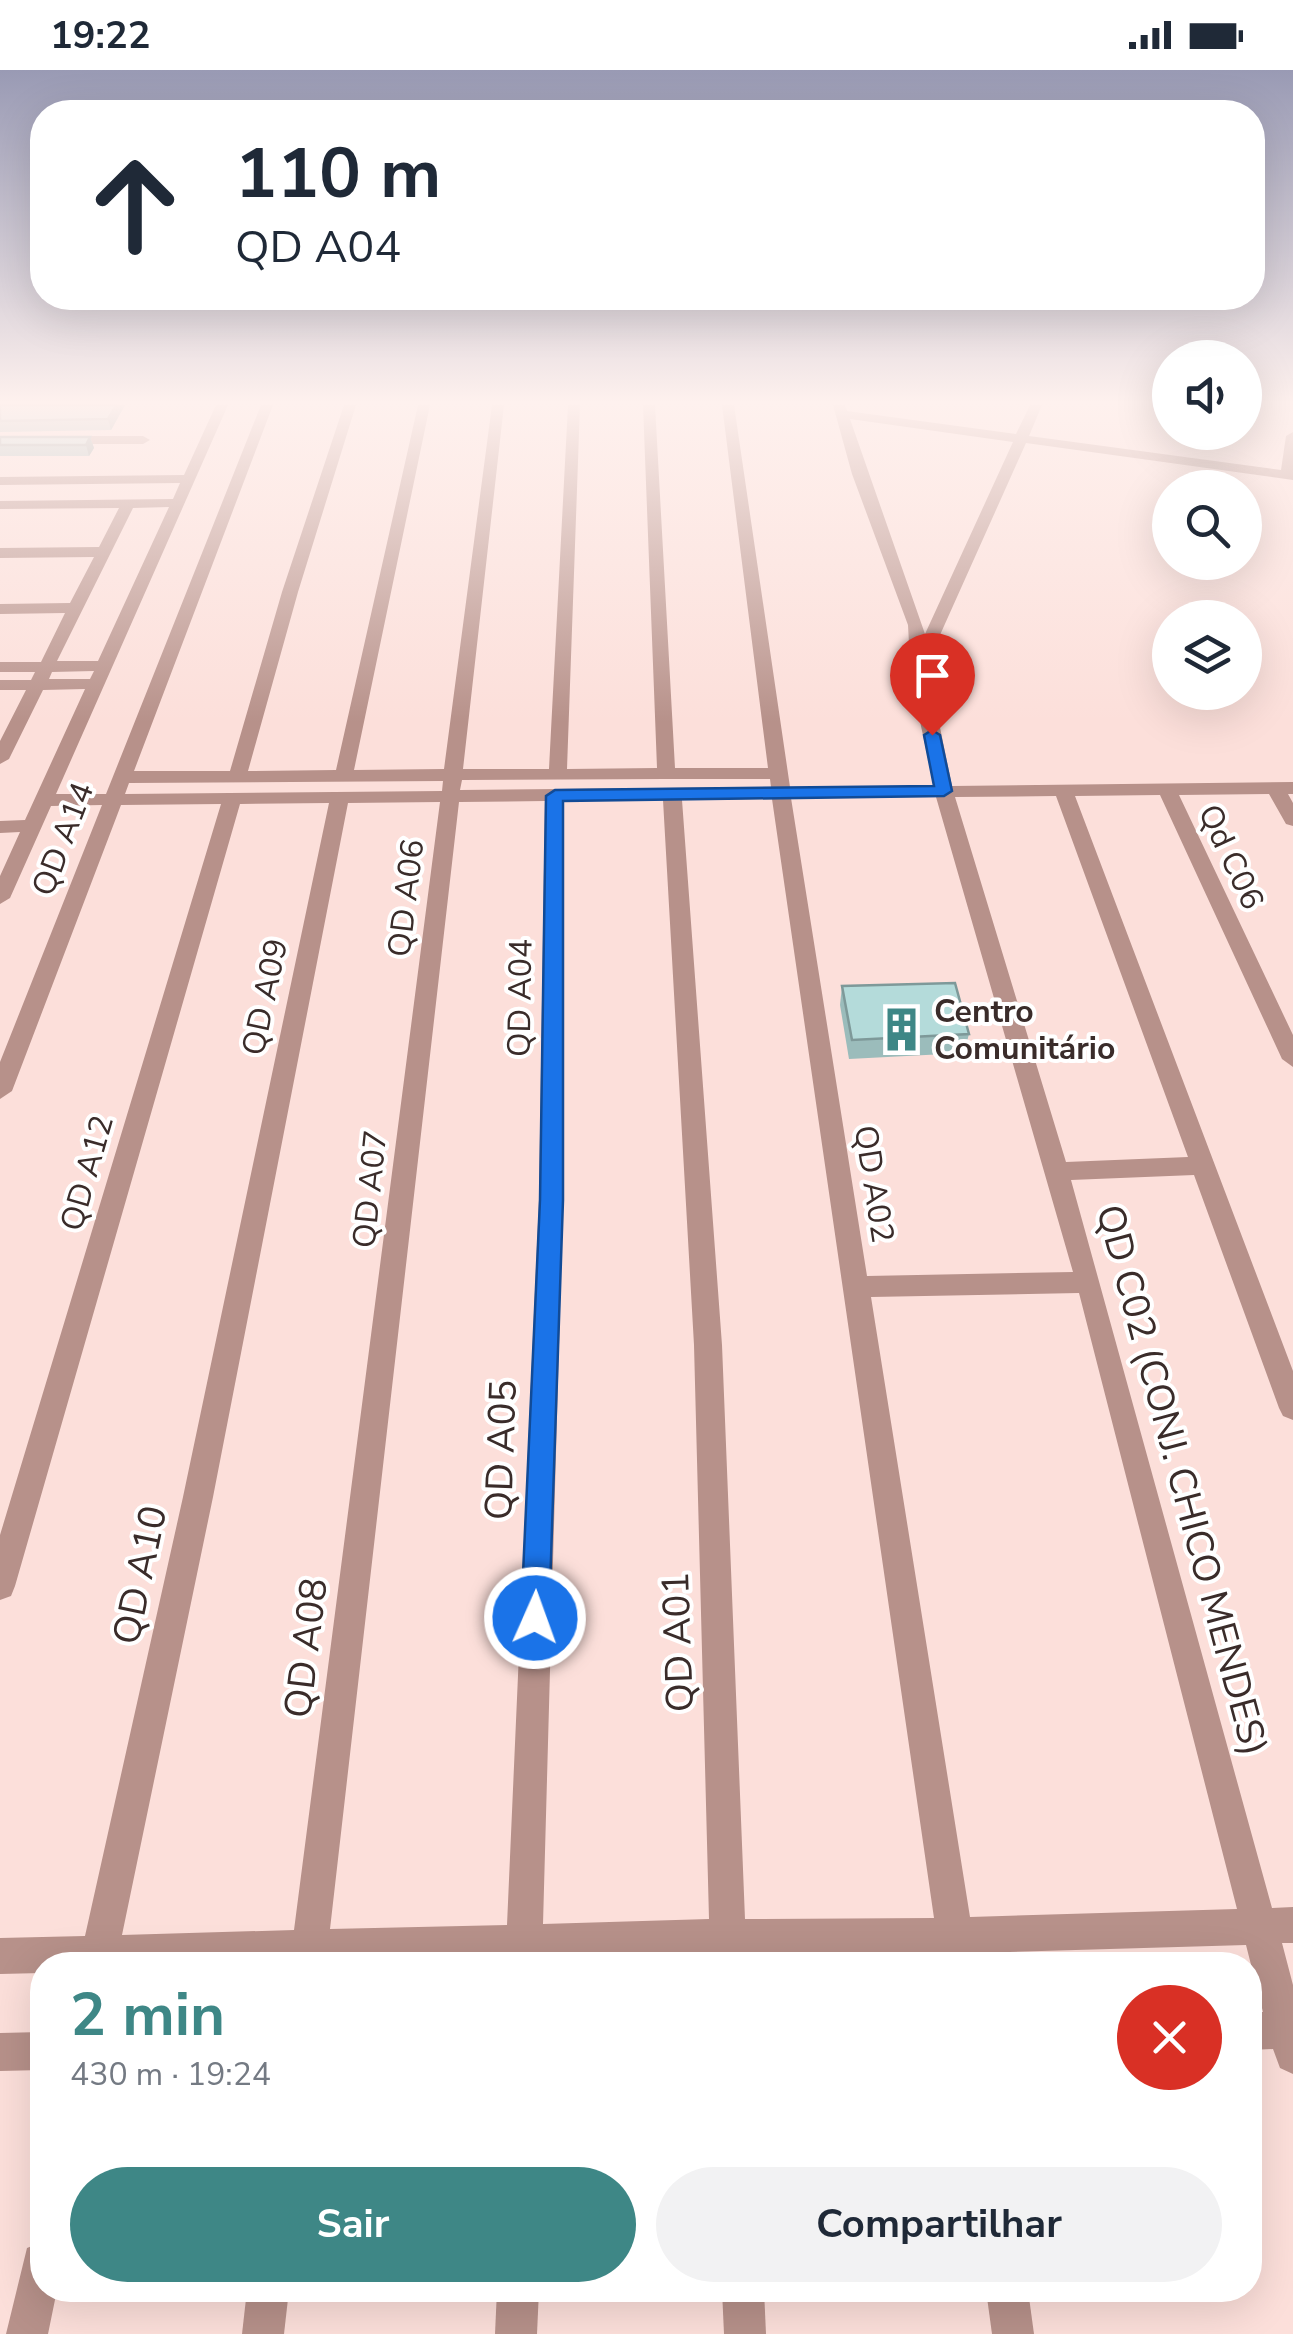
<!DOCTYPE html>
<html lang="pt">
<meta charset="utf-8">
<style>
body{margin:0;font-family:"Nunito Sans",sans-serif;background:#f2f2f3;color:#1f2937;height:100vh;display:flex;flex-direction:column;font-size:38px;white-space:nowrap}
*{box-sizing:border-box;margin:0}
p{font-size:32px;color:#747a83}
.icon{flex:none;width:55px;height:55px;fill:none;stroke:currentColor;stroke-width:2;stroke-linecap:round;stroke-linejoin:round}
.map{position:relative;flex:1;overflow:hidden}
.sheet{position:absolute;left:30px;top:1882px;width:1232px;height:350px;display:flex;flex-direction:column;background:#fff;border-radius:40px;box-shadow:0 10px 40px #0002}
.sheet>*{flex:none}
.top-card{position:absolute;left:30px;top:30px;width:1235px;height:210px;border-radius:40px;box-shadow:0 10px 40px #0002;background:#fff;color:#1f2937;overflow:hidden}
.tools{position:absolute;left:1152px;top:270px;display:grid;gap:20px}
.tools a{display:grid;place-items:center;width:110px;height:110px;border-radius:50%;background:#fff;box-shadow:0 10px 40px #0002;font-size:50px}
.pin{position:absolute;display:grid;place-items:center;width:85px;height:85px;color:#fff;margin:-102px -42px;border-radius:50% 50% 50% 0;rotate:-45deg;box-shadow:0 0 10px #0007}
.pin .icon{rotate:45deg}
.me{position:absolute;width:110px;margin:-55px;rotate:2deg;stroke-linejoin:round;filter:drop-shadow(0 0 8px #0008)}
.turn{display:flex;align-items:center;gap:35px;height:210px;padding:0 40px;font-size:45px}
.turn .icon{width:130px;height:130px;stroke-width:2.5}
.turn b{display:block;font-size:70px;line-height:85px}
.round{display:grid;place-items:center;flex:none;width:105px;height:105px;border-radius:52px;background:#f2f2f3}
.head{display:flex;align-items:center;justify-content:space-between;height:170px;padding:0 40px}
h1{font-size:60px;font-weight:700;line-height:75px;color:#3e8786}
.primary-button{display:flex;gap:20px;margin-top:auto;padding:20px 40px}
.primary-button a{flex:1;height:115px;border-radius:60px;background:#3e8786;color:#fff;font-size:40px;font-weight:700;line-height:115px;text-align:center}
.primary-button a+a{background:#f2f2f3;color:#1f2937}
.status{display:flex;justify-content:space-between;align-items:center;height:70px;padding:0 50px;background:#fff;direction:ltr}
.status svg{height:28px;fill:currentColor}
.map>svg:first-child{display:block}
.lines{fill:none;stroke-linecap:round;stroke-linejoin:round}
.minor{fill:#b7918a;fill-rule:evenodd}
.wall{fill:#9bbcbb}
.shaded-wall{fill:#7e9999}
.building{fill:#b4dbda;stroke:#7e9999;stroke-width:2.5}
.route{fill:#1a73e8;stroke:#114b97;stroke-width:2.5}
.labels{text-anchor:middle;dominant-baseline:central;stroke-width:8;stroke-linejoin:round;paint-order:stroke}
.street-label{font-size:32px;fill:#3a2c2a;stroke:#fff}
.poi-label{font-size:32px;font-weight:bold;fill:#3a2c2a;stroke:#fff;text-anchor:start}
.near-street-label{font-size:38px;fill:#3a2c2a;stroke:#fff}
</style>
<div class="status"><b>19:22</b><svg viewBox="0 0 49 12"><path d="M0 12V9h3v3zM5 12V6h3v6zM10 12V3h3v9zM15 12V0h3v12zM26 1h20v11H26zM47 4h2v5h-2z"/></svg></div>
<div class="map">
<svg width="1293" height="2264" viewBox="0 0 1293 2264">
<rect width="100%" height="100%" fill="#fcdfda"/>
<g class="lines">
<g class="minor">
<path d="M 216,335 L 228,335 L 56,724 L 106,724 L 261,335 L 273,335 L 134,701 L 230,701 L 282,522 L 344,335 L 356,335 L 298,522 L 248,701 L 336,700 L 418,335 L 430,335 L 354,700 L 444,699 L 492,335 L 504,335 L 463,699 L 549,699 L 568,335 L 580,335 L 567,699 L 657,698 L 643,335 L 655,335 L 675,698 L 768,698 L 722,335 L 734,335 L 790,717 L 934,716 L 911,610 L 908,555 L 852,404 L 833,335 L 845,335 L 847,341 L 1016,364 L 1030,335 L 1042,335 L 1029,366 L 1281,400 L 1286,366 L 1293,362 L 1293,410 L 1026,373 L 927,594 L 952,716 L 1293,712 L 1293,724 L 1288,724 L 1293,733 L 1293,756 L 1286,754 L 1269,724 L 1179,725 L 1293,965 L 1293,997 L 1282,989 L 1160,725 L 1075,726 L 1293,1301 L 1293,1350 L 1283,1346 L 1279,1338 L 1194,1105 L 1071,1110 L 1272,1838 L 1293,1837 L 1293,1873 L 1282,1873 L 1293,1915 L 1293,2004 L 1280,1998 L 1273,1979 L 1250,1980 L 1250,1942 L 1263,1942 L 1246,1875 L 975,1883 L 977,1895 L 941,1895 L 939,1884 C 640,1885 342,1895 42,1895 L 42,1903 L 0,1904 L 0,1868 L 85,1866 L 183,1427 L 329,733 L 240,734 L 15,1516 L 11,1526 L 0,1530 L 0,1465 L 221,734 L 121,735 L 12,1021 L 0,1029 L 0,992 L 102,735 L 51,736 L 10,828 L 0,834 L 0,806 L 20,762 L 0,763 L 0,751 L 25,750 L 85,619 L 43,620 L 9,689 L 0,694 L 0,671 L 26,620 L 0,620 L 0,610 L 31,610 L 35,602 L 0,602 L 0,592 L 41,592 L 65,543 L 0,544 L 0,534 L 70,533 L 94,487 L 0,488 L 0,478 L 99,477 L 119,438 L 0,439 L 0,431 L 173,429 L 180,413 L 0,415 L 0,407 L 184,405 ZM 850,349 L 1013,372 L 925,564 ZM 169,437 L 98,591 L 57,591 L 133,438 ZM 94,601 L 90,609 L 49,609 L 52,602 ZM 665,709 L 770,709 L 771,717 L 460,720 L 462,710 ZM 443,711 L 442,721 L 125,724 L 129,713 ZM 1056,726 L 1188,1087 L 1066,1092 L 955,727 ZM 936,727 L 1073,1202 L 867,1206 L 791,728 ZM 772,729 L 934,1848 L 745,1849 L 722,1275 L 682,730 ZM 663,730 L 694,1275 L 709,1849 L 543,1854 L 563,1130 L 564,731 ZM 545,731 L 539,1130 L 507,1855 L 330,1859 L 459,732 ZM 440,732 L 294,1860 L 122,1865 L 213,1427 L 348,733 ZM 1079,1223 L 1237,1839 L 970,1847 L 871,1227 Z"/>
<polygon points="0,366 143,366 150,370 143,374 0,374"/>
<polygon points="42,1962 42,2000 0,2001 0,1963"/>
<polygon points="42,2172 42,2220 57,2220 48,2264 6,2264 27,2178"/>
<polygon points="247,2220 289,2220 284,2264 242,2264"/>
<polygon points="497,2220 539,2220 537,2264 495,2264"/>
<polygon points="722,2220 764,2220 766,2264 724,2264"/>
<polygon points="986,2220 1028,2220 1034,2264 992,2264"/>
</g>
</g>
<g class="wall">
<polygon points="0,335 125,335 111,360 0,362"/>
<polygon points="90,367 94,378 89,386 0,386 0,375"/>
<polygon points="842,916 969,964 964,983 849,989 840,935"/>
</g>
<g class="shaded-wall">
<polygon points="116,335 125,335 111,360 108,349"/>
<polygon points="90,367 94,378 89,386 86,375"/>
</g>
<g class="building">
<polygon points="0,335 116,335 108,349 0,351"/>
<polygon points="0,367 90,367 86,375 0,375"/>
<polygon points="955,913 969,964 852,970 842,916"/>
</g>
<linearGradient id="sky" x2="0" y2="1"><stop stop-color="#999ab4"/><stop offset="0.51" stop-color="#fef1ee"/><stop offset="1" stop-color="#fef1ee" stop-opacity="0"/></linearGradient>
<rect width="1293" height="652" fill="url(#sky)"/>
<polygon class="route" points="932,660 940,665 952,721 944,726 563,731 563,1130 549,1548 545,1558 535,1562 525,1558 521,1548 540,1130 546,726 555,720 934,716 924,665"/>
<defs>
<symbol id="building-bare" viewBox="-9 -9 18 18"><path d="M-4-6H4V6H1V3H-1V6H-4ZM-2.5-4.3h1.7v1.8h-1.7ZM.8-4.3h1.7v1.8H.8ZM-2.5-1h1.7V.8h-1.7ZM.8-1h1.7V.8H.8Z" fill="#3e8786" stroke="#fff" stroke-width="2.5" paint-order="stroke"/></symbol>
</defs>
<g fill-rule="evenodd">
<use href="#building-bare" x="870" y="928" width="63" height="63"/>
</g>
<g class="labels">
<g class="street-label">
<text transform="translate(63 769) rotate(-69)">QD A14</text>
<text transform="translate(1231 787) rotate(65)">Qd C06</text>
<text transform="translate(406 828) rotate(-83)">QD A06</text>
<text transform="translate(265 927) rotate(-78)">QD A09</text>
<text transform="translate(520 928) rotate(-89)">QD A04</text>
<text transform="translate(87 1103) rotate(-74)">QD A12</text>
<text transform="translate(874 1114) rotate(81)">QD A02</text>
<text transform="translate(370 1119) rotate(-84)">QD A07</text>
</g>
<g class="poi-label">
<text x="934" y="941">Centro<tspan x="934" dy="37">Comunitário</tspan></text>
</g>
<g class="near-street-label">
<text transform="translate(501 1380) rotate(-88)">QD A05</text>
<text transform="translate(1182 1410) rotate(75)">QD C02 (CONJ. CHICO MENDES)</text>
<text transform="translate(140 1505) rotate(-78)">QD A10</text>
<text transform="translate(678 1572) rotate(-92)">QD A01</text>
<text transform="translate(306 1578) rotate(-83)">QD A08</text>
</g>
</g>
</svg>
<div class="tools">
<a><svg class="icon" aria-label="sound" viewBox="0 0 24 24"><path d="M4 9h4l5-4v14l-5-4H4zM17 9q2 3 0 6"/></svg></a>
<a><svg class="icon" aria-label="search" viewBox="0 0 24 24"><circle cx="10" cy="10" r="6"/><path d="M15 15l6 6"/></svg></a>
<a><svg class="icon" aria-label="layers" viewBox="0 0 24 24"><path d="M12 4l9 5-9 5-9-5zM3 14l9 5 9-5"/></svg></a>
</div>
<div class="pin" style="left:932px;top:665px;background:#d93025"><svg class="icon" aria-label="arrive" viewBox="0 0 24 24"><path d="M6 21V4h12l-3 4 3 4H6"/></svg></div>
<svg class="me" style="left:535px;top:1548px" viewBox="-20 -20 40 40"><circle r="17" fill="#1a73e8" stroke="#fff" stroke-width="3"/><path d="M0-11L8 9 0 5-8 9z" fill="#fff"/></svg>
<div class="top-card">
<div class="turn"><svg class="icon" aria-label="ahead" viewBox="0 0 24 24"><path d="M12 20V5M6 11l6-6 6 6"/></svg><div><b>110 m</b>QD A04</div></div>
</div>
<section class="sheet">
<div class="head"><div><h1>2 min</h1><p>430 m · 19:24</p></div><a class="round" style="background:#d93025;color:#fff"><svg class="icon" aria-label="close" viewBox="0 0 24 24"><path d="M6 6l12 12M18 6L6 18"/></svg></a></div>
<div class="primary-button"><a>Sair</a><a>Compartilhar</a></div>
</section>
</div>
